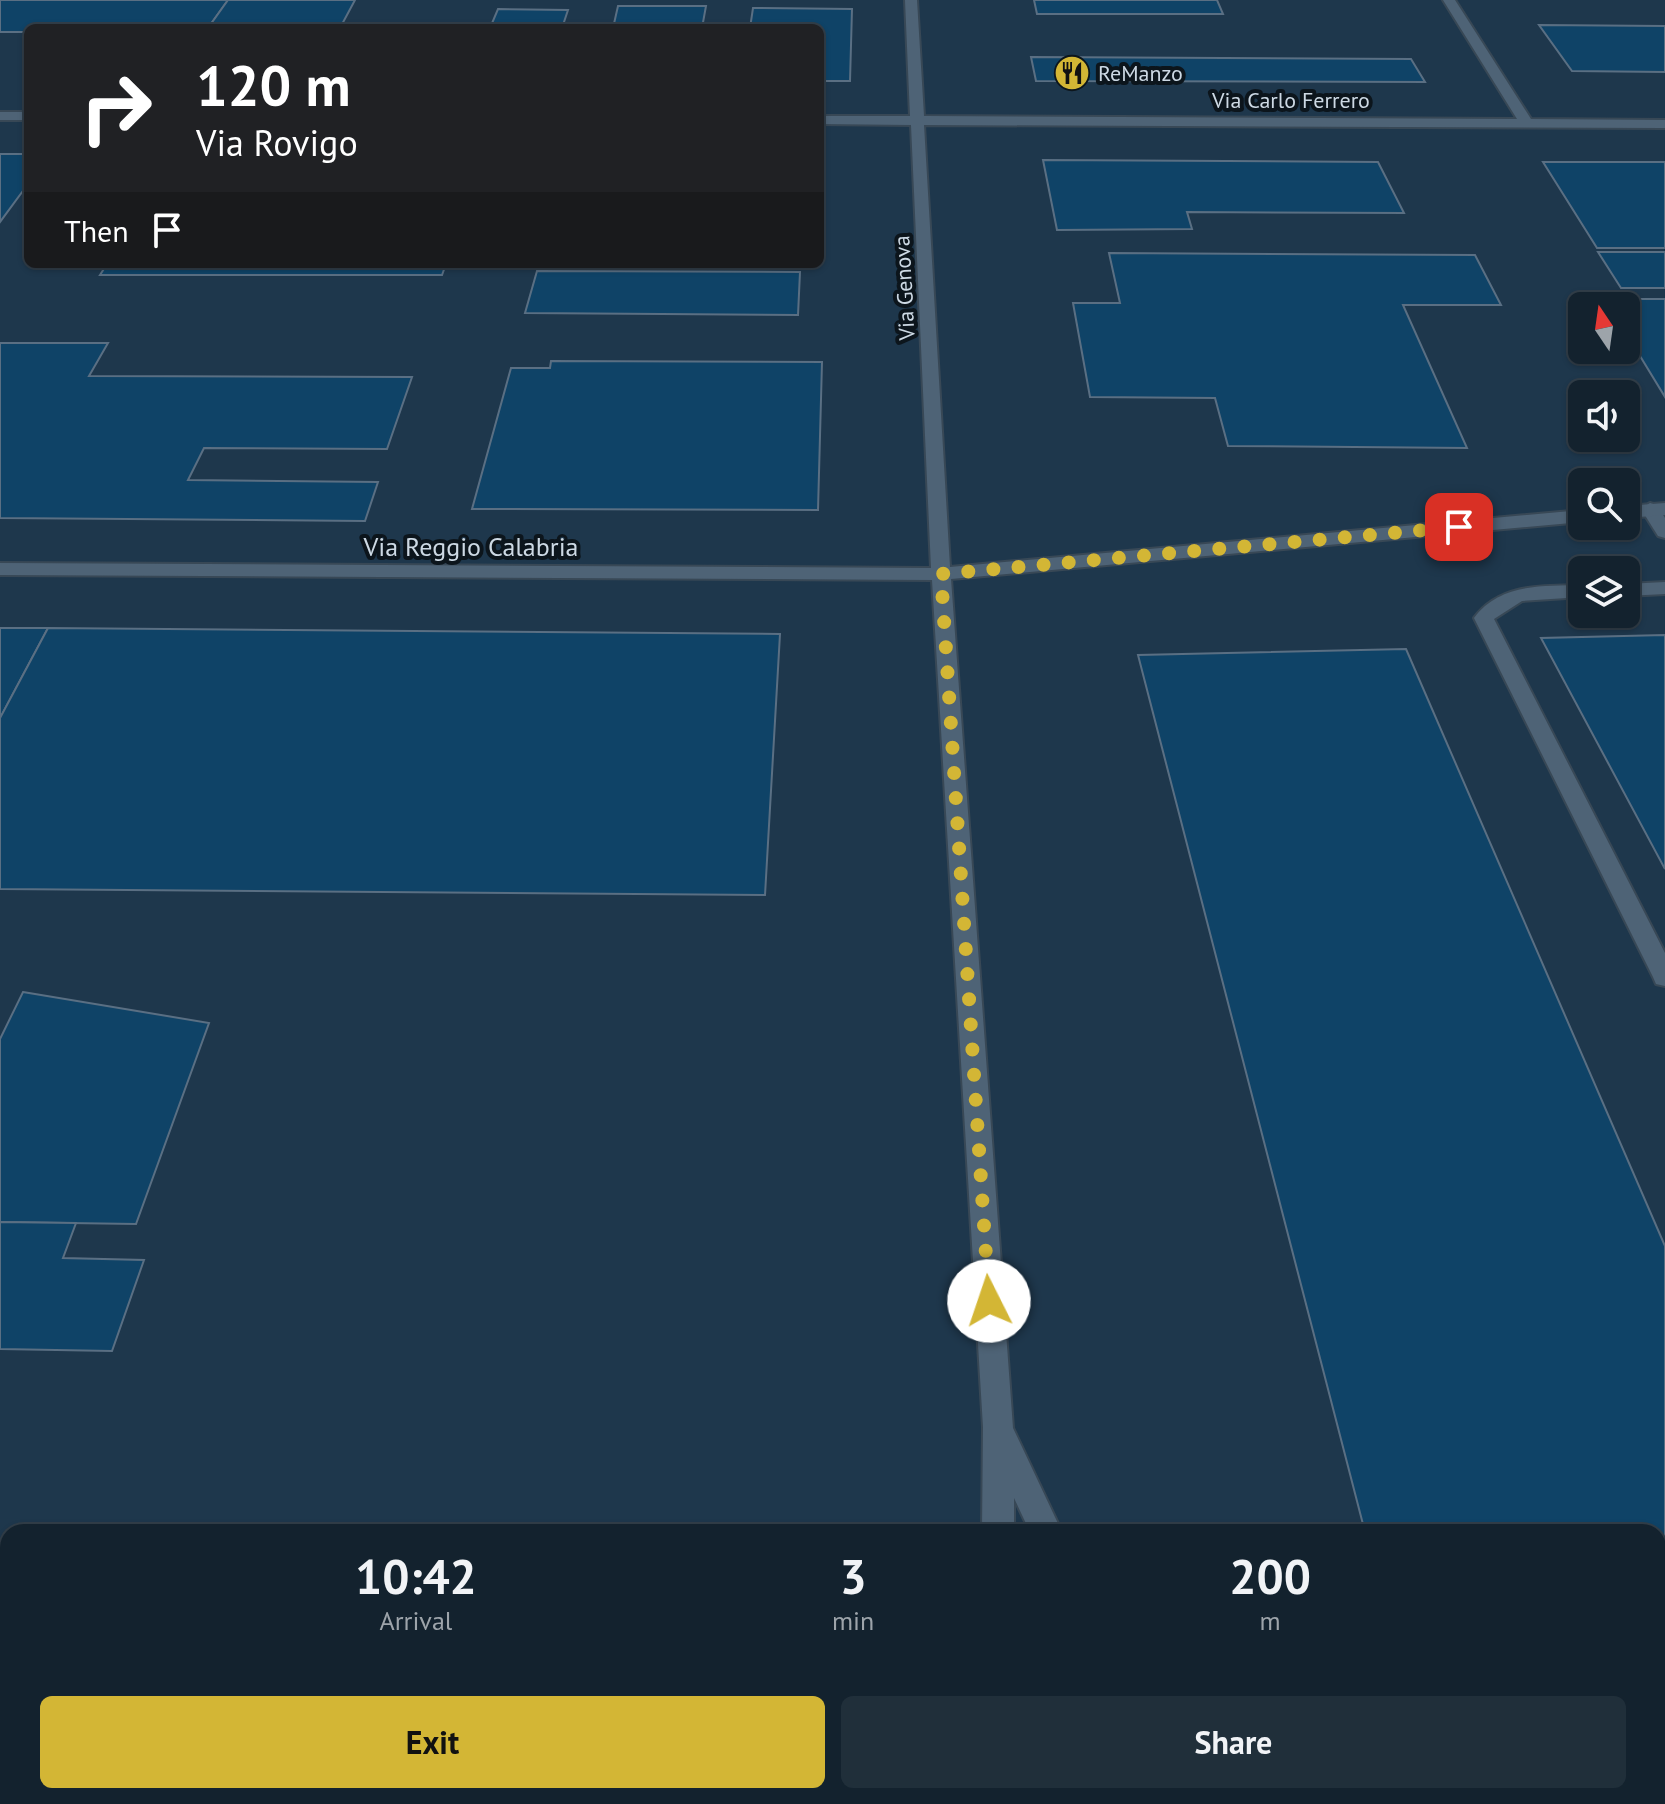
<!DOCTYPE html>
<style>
body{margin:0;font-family:"PT Sans",sans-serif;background:#202f3a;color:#f1f3f6;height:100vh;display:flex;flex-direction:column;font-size:30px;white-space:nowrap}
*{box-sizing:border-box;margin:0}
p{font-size:26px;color:#9da4aa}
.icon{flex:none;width:44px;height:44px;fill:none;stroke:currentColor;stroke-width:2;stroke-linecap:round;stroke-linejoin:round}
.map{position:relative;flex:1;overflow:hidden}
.details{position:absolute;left:0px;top:1524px;width:1666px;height:280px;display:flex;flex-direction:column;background:#13222e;border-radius:24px 24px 0 0;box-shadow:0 2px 6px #0004,0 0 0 2px #323f4a}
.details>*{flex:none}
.hud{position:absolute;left:24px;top:24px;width:800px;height:244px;border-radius:12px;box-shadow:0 2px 6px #0004,0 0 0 2px #323f4a;background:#202124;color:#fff;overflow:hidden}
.needle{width:52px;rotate:347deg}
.tools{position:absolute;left:1568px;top:292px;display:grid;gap:16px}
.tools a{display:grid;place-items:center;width:72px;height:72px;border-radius:12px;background:#13222e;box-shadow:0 2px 6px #0004,0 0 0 2px #323f4a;font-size:40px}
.pin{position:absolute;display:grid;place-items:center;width:68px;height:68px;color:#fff;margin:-34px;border-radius:16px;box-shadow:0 4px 12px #0006}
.me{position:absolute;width:88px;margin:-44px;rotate:356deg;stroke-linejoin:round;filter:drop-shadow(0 0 6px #0008)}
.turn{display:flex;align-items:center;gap:28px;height:168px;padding:0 40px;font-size:36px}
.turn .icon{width:104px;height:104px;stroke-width:2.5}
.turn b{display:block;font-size:56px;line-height:68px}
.then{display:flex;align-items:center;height:76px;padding:0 40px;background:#0003;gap:16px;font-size:30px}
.eta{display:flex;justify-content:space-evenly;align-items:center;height:136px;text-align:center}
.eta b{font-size:48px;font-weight:700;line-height:56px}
.button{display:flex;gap:16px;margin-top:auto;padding:16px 40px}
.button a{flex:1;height:92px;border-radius:12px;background:#d3b635;color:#111;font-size:32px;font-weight:700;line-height:92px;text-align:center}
.button a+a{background:#202f3a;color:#f1f3f6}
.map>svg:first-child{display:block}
.built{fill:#1e374c;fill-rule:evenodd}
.building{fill:#0f4367;stroke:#5a6f83;stroke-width:2}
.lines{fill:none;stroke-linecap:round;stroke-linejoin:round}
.lane-casing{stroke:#384856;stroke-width:4}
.street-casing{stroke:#384856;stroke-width:4}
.path{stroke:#71818f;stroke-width:7;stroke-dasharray:5 5;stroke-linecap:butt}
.lane{fill:#4e6376;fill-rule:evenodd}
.street{fill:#4e6376;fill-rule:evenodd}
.route{stroke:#d3b635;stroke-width:14;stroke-dasharray:0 25.2}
.labels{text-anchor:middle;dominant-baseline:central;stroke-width:8;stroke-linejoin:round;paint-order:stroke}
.far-poi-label{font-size:22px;fill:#cdd9e4;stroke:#0c151c;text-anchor:start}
.far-street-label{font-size:22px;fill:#cdd9e4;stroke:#0c151c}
.street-label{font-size:26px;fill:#cdd9e4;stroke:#0c151c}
</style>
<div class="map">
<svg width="1665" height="1804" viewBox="0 0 1665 1804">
<rect width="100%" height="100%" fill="#192d3e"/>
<path class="built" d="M 0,0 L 1665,0 L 1665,1804 L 730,1804 L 706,1796 L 1658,1796 L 1658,1532 L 8,1532 L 8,1566 L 0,1563 ZM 28,28 L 820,28 L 820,264 L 28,264 ZM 1582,306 L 1626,306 L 1626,350 L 1582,350 ZM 1582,394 L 1626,394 L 1626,438 L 1582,438 ZM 1582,482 L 1626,482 L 1626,526 L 1582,526 ZM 1582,570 L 1626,570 L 1626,614 L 1582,614 Z"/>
<g class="building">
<polygon points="0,0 228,0 208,28 28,28 28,32 0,32"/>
<polygon points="228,0 355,0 340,28 208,28"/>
<polygon points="1034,0 1217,0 1223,14 1037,14"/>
<polygon points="618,6 706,6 702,28 613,28"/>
<polygon points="753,8 852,9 850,81 820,81 820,28 750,28"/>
<polygon points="498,9 568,10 562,28 490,28"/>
<polygon points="1539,25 1665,26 1665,72 1572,71"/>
<polygon points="1031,57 1411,59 1425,82 1036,81"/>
<polygon points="0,154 28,154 28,184 0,222"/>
<polygon points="1043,160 1378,162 1404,213 1187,212 1192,229 1057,230"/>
<polygon points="1543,162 1665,162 1665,248 1597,248"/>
<polygon points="1598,252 1665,252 1665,288 1621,288"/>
<polygon points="1109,253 1475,255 1501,305 1403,305 1467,448 1228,446 1215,398 1090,397 1073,303 1120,303"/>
<polygon points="107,264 446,264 442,275 100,275"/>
<polygon points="537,271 800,272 798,315 525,313"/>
<polygon points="1605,299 1665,299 1665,397 1626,333 1626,306 1610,306"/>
<polygon points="0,343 108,343 89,376 412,377 387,449 204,448 188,480 378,482 365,521 0,518"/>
<polygon points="551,361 822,362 818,510 472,509 511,368 550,368"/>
<polygon points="0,628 48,628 0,718"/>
<polygon points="48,628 780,634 765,895 0,889 0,718"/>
<polygon points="1665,635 1665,869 1541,638"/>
<polygon points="1406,649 1665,1246 1665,1652 1658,1652 1658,1532 1365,1532 1138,655"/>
<polygon points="23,992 209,1023 136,1224 0,1222 0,1039"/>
<polygon points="0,1222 76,1223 63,1258 144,1260 112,1351 0,1349"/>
</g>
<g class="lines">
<defs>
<g id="lane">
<polygon points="1650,503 1657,505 1665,518 1665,538 1658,536 1641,509"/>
<polygon points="1665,582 1665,594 1626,596 1626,584"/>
<path d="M 1582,585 L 1582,597 L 1522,601 L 1494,619 L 1665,953 L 1665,986 L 1656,984 L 1653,977 L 1474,618 C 1500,583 1543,586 1582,585 Z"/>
</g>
<g id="street">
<polygon points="905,0 917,0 924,116 1517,119 1443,0 1455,0 1531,119 1665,120 1665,128 924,125 950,567 1582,510 1582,522 951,579 1013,1428 1062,1532 1030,1532 1014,1498 1014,1532 982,1532 983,1427 932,580 0,575 0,563 931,568 911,125 820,124 820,116 910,116"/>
<rect x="0" y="112" width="28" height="8"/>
<polygon points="1665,503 1665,515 1626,518 1626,506"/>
<polygon points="0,1773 8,1773 8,1796 24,1796 21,1804 0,1804"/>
<polygon points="375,1796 431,1796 434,1804 378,1804"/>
<polygon points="973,1796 1009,1796 1008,1804 972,1804"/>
<polygon points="1138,1796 1174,1796 1176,1804 1140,1804"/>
</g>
</defs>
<use href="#lane" class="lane-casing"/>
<use href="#street" class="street-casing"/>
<g class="path">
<polyline points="0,1617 8,1616"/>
<polyline points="635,1796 659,1804"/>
</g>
<use href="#lane" class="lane"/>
<use href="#street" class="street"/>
</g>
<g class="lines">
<polyline class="route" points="989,1301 941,574 1459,527"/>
</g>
<defs>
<symbol id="restaurant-disc" viewBox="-11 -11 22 22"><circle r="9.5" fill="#d3b635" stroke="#0c151c"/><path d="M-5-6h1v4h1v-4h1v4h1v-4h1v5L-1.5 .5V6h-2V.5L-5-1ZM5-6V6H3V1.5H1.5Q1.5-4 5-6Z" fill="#111"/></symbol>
</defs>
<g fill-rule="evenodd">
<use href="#restaurant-disc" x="1052" y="53" width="40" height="40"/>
</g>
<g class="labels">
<g class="far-poi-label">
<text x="1098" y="73">ReManzo</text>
</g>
<g class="far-street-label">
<text x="1291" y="100">Via Carlo Ferrero</text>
<text transform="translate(904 288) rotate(-93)">Via Genova</text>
</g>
<g class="street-label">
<text x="471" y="546">Via Reggio Calabria</text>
</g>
</g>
</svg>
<div class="tools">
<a><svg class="needle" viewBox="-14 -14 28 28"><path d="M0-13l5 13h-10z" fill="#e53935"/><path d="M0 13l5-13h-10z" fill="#9da4aa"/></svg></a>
<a><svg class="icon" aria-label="sound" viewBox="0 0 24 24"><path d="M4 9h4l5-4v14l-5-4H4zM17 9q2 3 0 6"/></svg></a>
<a><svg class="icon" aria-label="search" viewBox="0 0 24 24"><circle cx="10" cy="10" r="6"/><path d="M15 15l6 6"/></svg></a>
<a><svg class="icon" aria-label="layers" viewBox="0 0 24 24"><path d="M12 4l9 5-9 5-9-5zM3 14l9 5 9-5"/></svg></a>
</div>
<div class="pin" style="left:1459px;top:527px;background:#d93025"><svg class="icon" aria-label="arrive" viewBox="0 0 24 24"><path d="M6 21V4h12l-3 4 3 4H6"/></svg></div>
<svg class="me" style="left:989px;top:1301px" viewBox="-20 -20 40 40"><circle r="19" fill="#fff"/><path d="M0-13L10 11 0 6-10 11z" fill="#d3b635"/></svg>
<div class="hud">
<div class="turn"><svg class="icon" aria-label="right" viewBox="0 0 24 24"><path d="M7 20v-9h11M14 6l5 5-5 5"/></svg><div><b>120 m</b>Via Rovigo</div></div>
<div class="then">Then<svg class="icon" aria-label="arrive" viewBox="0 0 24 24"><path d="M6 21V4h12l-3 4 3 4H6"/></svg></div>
</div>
<section class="details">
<div class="eta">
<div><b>10:42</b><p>Arrival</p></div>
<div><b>3</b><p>min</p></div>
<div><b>200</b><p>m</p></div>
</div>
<div class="button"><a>Exit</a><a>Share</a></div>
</section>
</div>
